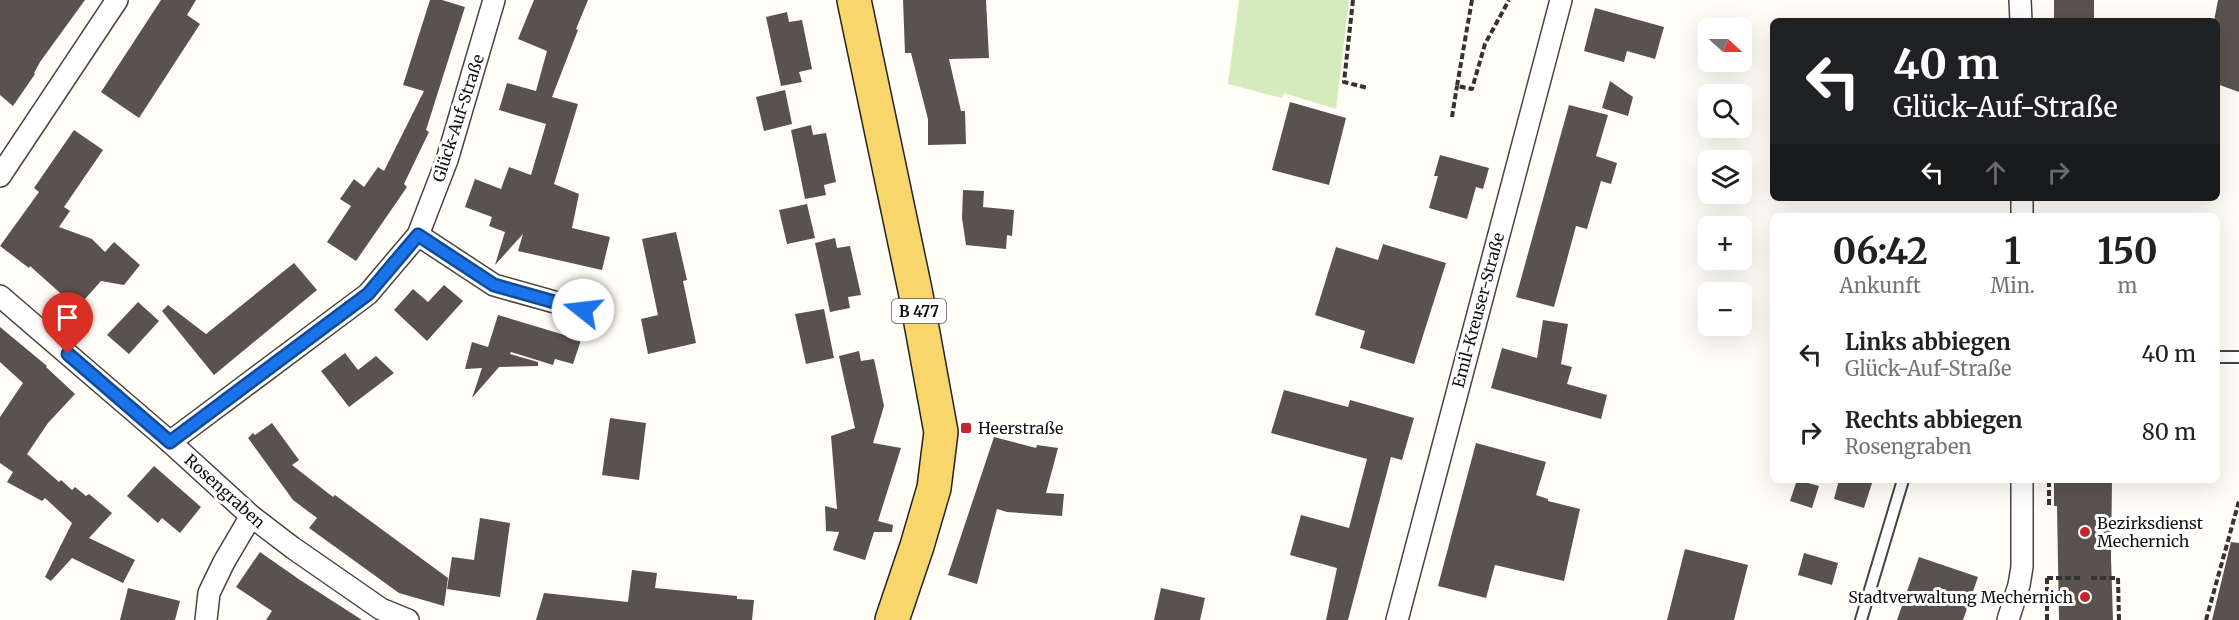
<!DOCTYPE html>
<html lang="de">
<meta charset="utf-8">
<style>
body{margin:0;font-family:Merriweather,serif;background:#f6f6f6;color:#202124;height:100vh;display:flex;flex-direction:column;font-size:22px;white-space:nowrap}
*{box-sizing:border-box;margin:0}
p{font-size:20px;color:#757577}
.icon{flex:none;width:33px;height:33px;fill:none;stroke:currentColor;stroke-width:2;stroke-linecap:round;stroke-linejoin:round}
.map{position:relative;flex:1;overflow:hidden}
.sheet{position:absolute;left:1770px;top:213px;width:450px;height:270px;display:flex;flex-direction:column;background:#fff;border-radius:9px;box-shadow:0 6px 24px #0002}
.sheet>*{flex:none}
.top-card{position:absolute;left:1770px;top:18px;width:450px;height:183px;border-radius:9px;box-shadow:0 6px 24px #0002;background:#202124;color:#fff;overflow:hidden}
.needle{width:39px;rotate:111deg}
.fabs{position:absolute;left:1698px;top:18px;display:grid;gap:12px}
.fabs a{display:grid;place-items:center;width:54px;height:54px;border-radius:9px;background:#fff;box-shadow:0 6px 24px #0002;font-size:30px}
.pin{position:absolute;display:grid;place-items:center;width:51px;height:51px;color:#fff;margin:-62px -26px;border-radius:50% 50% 50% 0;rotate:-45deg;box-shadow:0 0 6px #0007}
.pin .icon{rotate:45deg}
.me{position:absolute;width:66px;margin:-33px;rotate:286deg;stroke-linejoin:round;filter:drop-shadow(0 0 4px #0008)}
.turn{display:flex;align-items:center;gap:21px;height:126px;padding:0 24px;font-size:27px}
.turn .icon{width:78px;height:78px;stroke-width:2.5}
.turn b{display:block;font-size:42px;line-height:51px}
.lanes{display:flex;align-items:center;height:57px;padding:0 24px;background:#0003;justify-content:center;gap:30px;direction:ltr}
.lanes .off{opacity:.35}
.eta{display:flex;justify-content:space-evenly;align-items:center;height:102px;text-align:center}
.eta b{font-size:36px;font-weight:700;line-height:42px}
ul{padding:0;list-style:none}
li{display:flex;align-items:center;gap:18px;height:78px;padding:0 24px}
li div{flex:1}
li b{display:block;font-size:22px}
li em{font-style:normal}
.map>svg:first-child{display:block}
.green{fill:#d5ebbd}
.building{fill:#5a524d}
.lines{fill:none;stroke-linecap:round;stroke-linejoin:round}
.lane-casing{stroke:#444;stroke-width:14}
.street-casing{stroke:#444;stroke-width:24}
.primary-casing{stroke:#222;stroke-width:36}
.path{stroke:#333;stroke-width:4;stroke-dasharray:6 3;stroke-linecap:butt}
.lane{stroke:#fff;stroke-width:10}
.street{stroke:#fff;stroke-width:21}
.primary{stroke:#f9d66b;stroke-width:33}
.route-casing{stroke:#114b97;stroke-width:15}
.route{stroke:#1a73e8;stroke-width:10}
.poi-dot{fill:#c4262e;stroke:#fff;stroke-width:2}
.labels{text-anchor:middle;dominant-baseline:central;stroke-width:6;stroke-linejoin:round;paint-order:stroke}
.shield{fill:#fff;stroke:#585858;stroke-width:1.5}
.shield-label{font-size:15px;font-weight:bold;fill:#111}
.street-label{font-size:16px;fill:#111;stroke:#fff}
.poi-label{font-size:16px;fill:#111;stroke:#fff;text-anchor:start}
</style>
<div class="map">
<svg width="2239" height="620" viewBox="0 0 2239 620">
<rect width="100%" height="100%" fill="#fffdf5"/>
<polygon class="green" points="1239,0 1349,0 1336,109 1284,93 1282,98 1228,84"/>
<g class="building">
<polygon points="0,0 85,0 40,62 34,73 35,74 13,106 0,95"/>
<polygon points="161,0 196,0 187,15 200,24 139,118 101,92"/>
<polygon points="430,0 442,0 465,7 426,130 429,132 404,184 407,187 356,261 327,242 351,206 340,199 354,179 364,187 378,167 384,171 424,91 403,85"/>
<polygon points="534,0 588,0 576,29 578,30 552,97 578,104 554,184 579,194 572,228 610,237 602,270 518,251 523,234 495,265 505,232 489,226 492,217 465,207 475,179 501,189 509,167 531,175 546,124 499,110 507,83 536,91 547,51 518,39"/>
<polygon points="903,0 986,0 989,58 949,59 961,111 965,111 966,144 928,145 928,119 911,53 905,53"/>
<rect x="2054" y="0" width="40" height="21"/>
<polygon points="2218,0 2239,0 2239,92 2217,84 2217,21 2214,21"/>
<polygon points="1595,8 1664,27 1655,59 1627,51 1624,62 1584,51"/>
<polygon points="787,12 789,22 802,20 812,69 799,72 802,82 781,86 766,17"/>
<polygon points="1610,81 1633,97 1628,116 1602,108"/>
<polygon points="785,90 792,124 764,131 756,97"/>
<polygon points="1290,102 1346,118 1329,185 1272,170"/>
<polygon points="1569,105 1608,115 1596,156 1617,163 1611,184 1601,181 1587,229 1576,226 1554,307 1516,297"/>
<polygon points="811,125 813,135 826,133 836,182 824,185 826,195 805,199 791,130"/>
<polygon points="74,130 103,150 64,207 70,211 59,227 92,239 105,252 114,242 140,265 124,285 101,281 77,308 30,266 29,268 0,246 39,192 34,188"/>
<polygon points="1440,155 1489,168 1483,189 1476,187 1467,219 1429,208 1438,176 1434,176"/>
<polygon points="963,190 984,191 983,207 1014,210 1012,236 1007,235 1006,249 966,245 962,218"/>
<polygon points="807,204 815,238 787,244 779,210"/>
<polygon points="676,232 687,280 683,281 696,343 648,354 641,319 658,315 642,239"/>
<polygon points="835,238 837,248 850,246 861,295 848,297 850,308 830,312 815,243"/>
<polygon points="1383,244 1446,263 1414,364 1360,348 1365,331 1315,315 1336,247 1378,260"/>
<polygon points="294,263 317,290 214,375 162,311 168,305 206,334"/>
<polygon points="444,285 463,301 427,341 394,310 413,289 428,302"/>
<polygon points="138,302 159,321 129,354 107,335"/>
<polygon points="824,309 834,358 806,364 795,314"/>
<polygon points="498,315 581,340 573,364 555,359 553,365 511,352 510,354 538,362 538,366 499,367 472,398 482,368 465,369 472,342 488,347"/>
<polygon points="1543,320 1568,324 1561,364 1572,367 1567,384 1607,395 1601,419 1491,388 1502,348 1537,358"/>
<polygon points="0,327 47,366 46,367 75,394 48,423 27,454 59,482 61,480 72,490 75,487 86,496 89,494 112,513 89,538 135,560 123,583 72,558 51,581 45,577 72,523 45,498 42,501 7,482 13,472 0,463 0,417 23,383 0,362"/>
<polygon points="859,351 861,361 874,359 884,406 873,443 901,448 878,521 893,525 892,532 874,532 865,560 833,550 839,532 826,531 825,506 837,509 831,436 855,428 839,356"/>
<polygon points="345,353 358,370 376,356 394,373 349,407 321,371"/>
<polygon points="1284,390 1348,407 1350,400 1414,418 1402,460 1391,457 1348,620 1326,620 1337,568 1290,555 1301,515 1349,528 1367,459 1271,433"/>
<polygon points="610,418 646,423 639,480 602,475"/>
<polygon points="272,423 299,460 292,465 333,497 335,495 448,578 444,606 399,593 309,528 317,518 293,500 248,438 253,433 255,435"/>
<polygon points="994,437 1036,448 1037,445 1058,448 1046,493 1064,494 1062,516 1007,512 997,509 977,584 948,575"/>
<polygon points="1476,443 1546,462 1536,495 1548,499 1548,501 1580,509 1564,581 1495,565 1486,598 1438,586"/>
<polygon points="154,466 201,507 180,533 162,518 158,523 127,496"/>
<polygon points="1797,480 1819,486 1812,508 1790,501"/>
<polygon points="1839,480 1873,480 1864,508 1834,499"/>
<polygon points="2057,480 2112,480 2111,558 2113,620 2059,620 2057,506 2054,506 2054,482 2057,482"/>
<polygon points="480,518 510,523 500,597 447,589 452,557 474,560"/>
<polygon points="2231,542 2239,543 2239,620 2212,620"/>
<polygon points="1685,549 1748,565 1734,620 1667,620"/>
<polygon points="260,552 300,580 362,620 266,620 272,611 236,587"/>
<polygon points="1804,553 1838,563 1832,585 1798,575"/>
<polygon points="1919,557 1978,577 1963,620 1897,620"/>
<polygon points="632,570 657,573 655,588 737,596 737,599 754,600 752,620 536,620 544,593 628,602"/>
<polygon points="128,588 180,601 175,620 120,620"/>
<polygon points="1161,588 1205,598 1200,620 1154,620"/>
</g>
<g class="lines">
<defs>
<g id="lane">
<polyline points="2221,357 2239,357"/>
<polyline points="1861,620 1903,480"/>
</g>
<g id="street">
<polyline points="2020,0 2021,21"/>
<polyline points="0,176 117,0"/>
<polyline points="2022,198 2022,216"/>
<polyline points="418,235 494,285 583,310"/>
<polyline points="0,296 170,442 251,516 293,548 381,609 408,620"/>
<polyline points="170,442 368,294 418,235 447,160 494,0"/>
<polyline points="206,620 209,593 224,562 251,516"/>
<polyline points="1397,620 1561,0"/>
<polyline points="2008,620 2019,585 2022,567 2022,480"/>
</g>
<polyline id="primary" points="854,0 915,290 941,432 934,488 917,546 892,620"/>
</defs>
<use href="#lane" class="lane-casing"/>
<use href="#street" class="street-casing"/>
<use href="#primary" class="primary-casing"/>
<g class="path">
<polyline points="1353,0 1344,82 1368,88"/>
<polyline points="1472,0 1457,86 1472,89 1485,44 1509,0"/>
<polyline points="1452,117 1457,86"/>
<polyline points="2049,505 2049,480"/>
<polyline points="2047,578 2080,578"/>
<polyline points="2091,578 2118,578 2119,620"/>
<polyline points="2047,620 2047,576"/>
<polyline points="2206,620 2239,501"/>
</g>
<use href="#lane" class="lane"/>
<use href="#street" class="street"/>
<use href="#primary" class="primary"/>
</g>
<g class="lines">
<defs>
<polyline id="route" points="68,354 170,442 368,294 418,235 494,285 583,310"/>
</defs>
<use href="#route" class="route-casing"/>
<use href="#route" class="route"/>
</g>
<g class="poi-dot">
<rect x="960" y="422" width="12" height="12" rx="3"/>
<circle cx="2085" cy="532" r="6"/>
<circle cx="2085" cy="597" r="6"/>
</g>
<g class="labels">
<rect class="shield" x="892" y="299" width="54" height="24" rx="4.5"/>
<g class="shield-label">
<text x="919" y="311">B 477</text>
</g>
<g class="street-label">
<text transform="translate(458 118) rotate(-72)">Glück-Auf-Straße</text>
<text transform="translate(1478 310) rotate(-75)">Emil-Kreuser-Straße</text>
<text transform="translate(225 491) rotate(42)">Rosengraben</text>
</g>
<g class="poi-label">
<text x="978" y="428">Heerstraße</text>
<text x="2097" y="523">Bezirksdienst<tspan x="2097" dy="18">Mechernich</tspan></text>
<text x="2073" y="597" text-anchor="end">Stadtverwaltung Mechernich</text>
</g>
</g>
</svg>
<div class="fabs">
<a><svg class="needle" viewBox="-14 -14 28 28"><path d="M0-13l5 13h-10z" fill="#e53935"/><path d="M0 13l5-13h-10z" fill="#757577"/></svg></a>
<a><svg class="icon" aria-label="search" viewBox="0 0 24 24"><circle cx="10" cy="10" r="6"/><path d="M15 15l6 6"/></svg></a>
<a><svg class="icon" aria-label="layers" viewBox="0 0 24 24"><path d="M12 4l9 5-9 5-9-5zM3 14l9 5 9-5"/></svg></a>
<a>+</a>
<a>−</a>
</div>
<div class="pin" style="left:68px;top:354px;background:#d93025"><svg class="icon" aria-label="arrive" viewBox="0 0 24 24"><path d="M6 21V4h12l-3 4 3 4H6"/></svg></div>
<svg class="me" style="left:583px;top:310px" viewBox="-20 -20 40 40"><circle r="19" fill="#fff"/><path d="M0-13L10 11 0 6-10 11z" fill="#1a73e8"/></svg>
<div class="top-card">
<div class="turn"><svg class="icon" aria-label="left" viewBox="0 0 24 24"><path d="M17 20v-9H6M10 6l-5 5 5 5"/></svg><div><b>40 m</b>Glück-Auf-Straße</div></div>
<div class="lanes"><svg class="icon" aria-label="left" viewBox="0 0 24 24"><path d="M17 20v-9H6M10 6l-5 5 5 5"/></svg><svg class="icon off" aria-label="ahead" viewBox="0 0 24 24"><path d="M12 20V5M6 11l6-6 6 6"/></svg><svg class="icon off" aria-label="right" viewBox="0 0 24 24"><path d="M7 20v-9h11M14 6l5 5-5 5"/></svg></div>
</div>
<section class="sheet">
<div class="eta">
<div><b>06:42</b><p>Ankunft</p></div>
<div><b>1</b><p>Min.</p></div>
<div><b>150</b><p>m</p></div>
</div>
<ul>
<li><svg class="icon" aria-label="left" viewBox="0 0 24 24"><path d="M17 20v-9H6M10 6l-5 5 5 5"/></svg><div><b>Links abbiegen</b><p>Glück-Auf-Straße</p></div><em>40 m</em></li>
<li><svg class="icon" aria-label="right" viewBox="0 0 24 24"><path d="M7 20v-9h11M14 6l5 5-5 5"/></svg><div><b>Rechts abbiegen</b><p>Rosengraben</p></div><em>80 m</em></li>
</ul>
</section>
</div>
